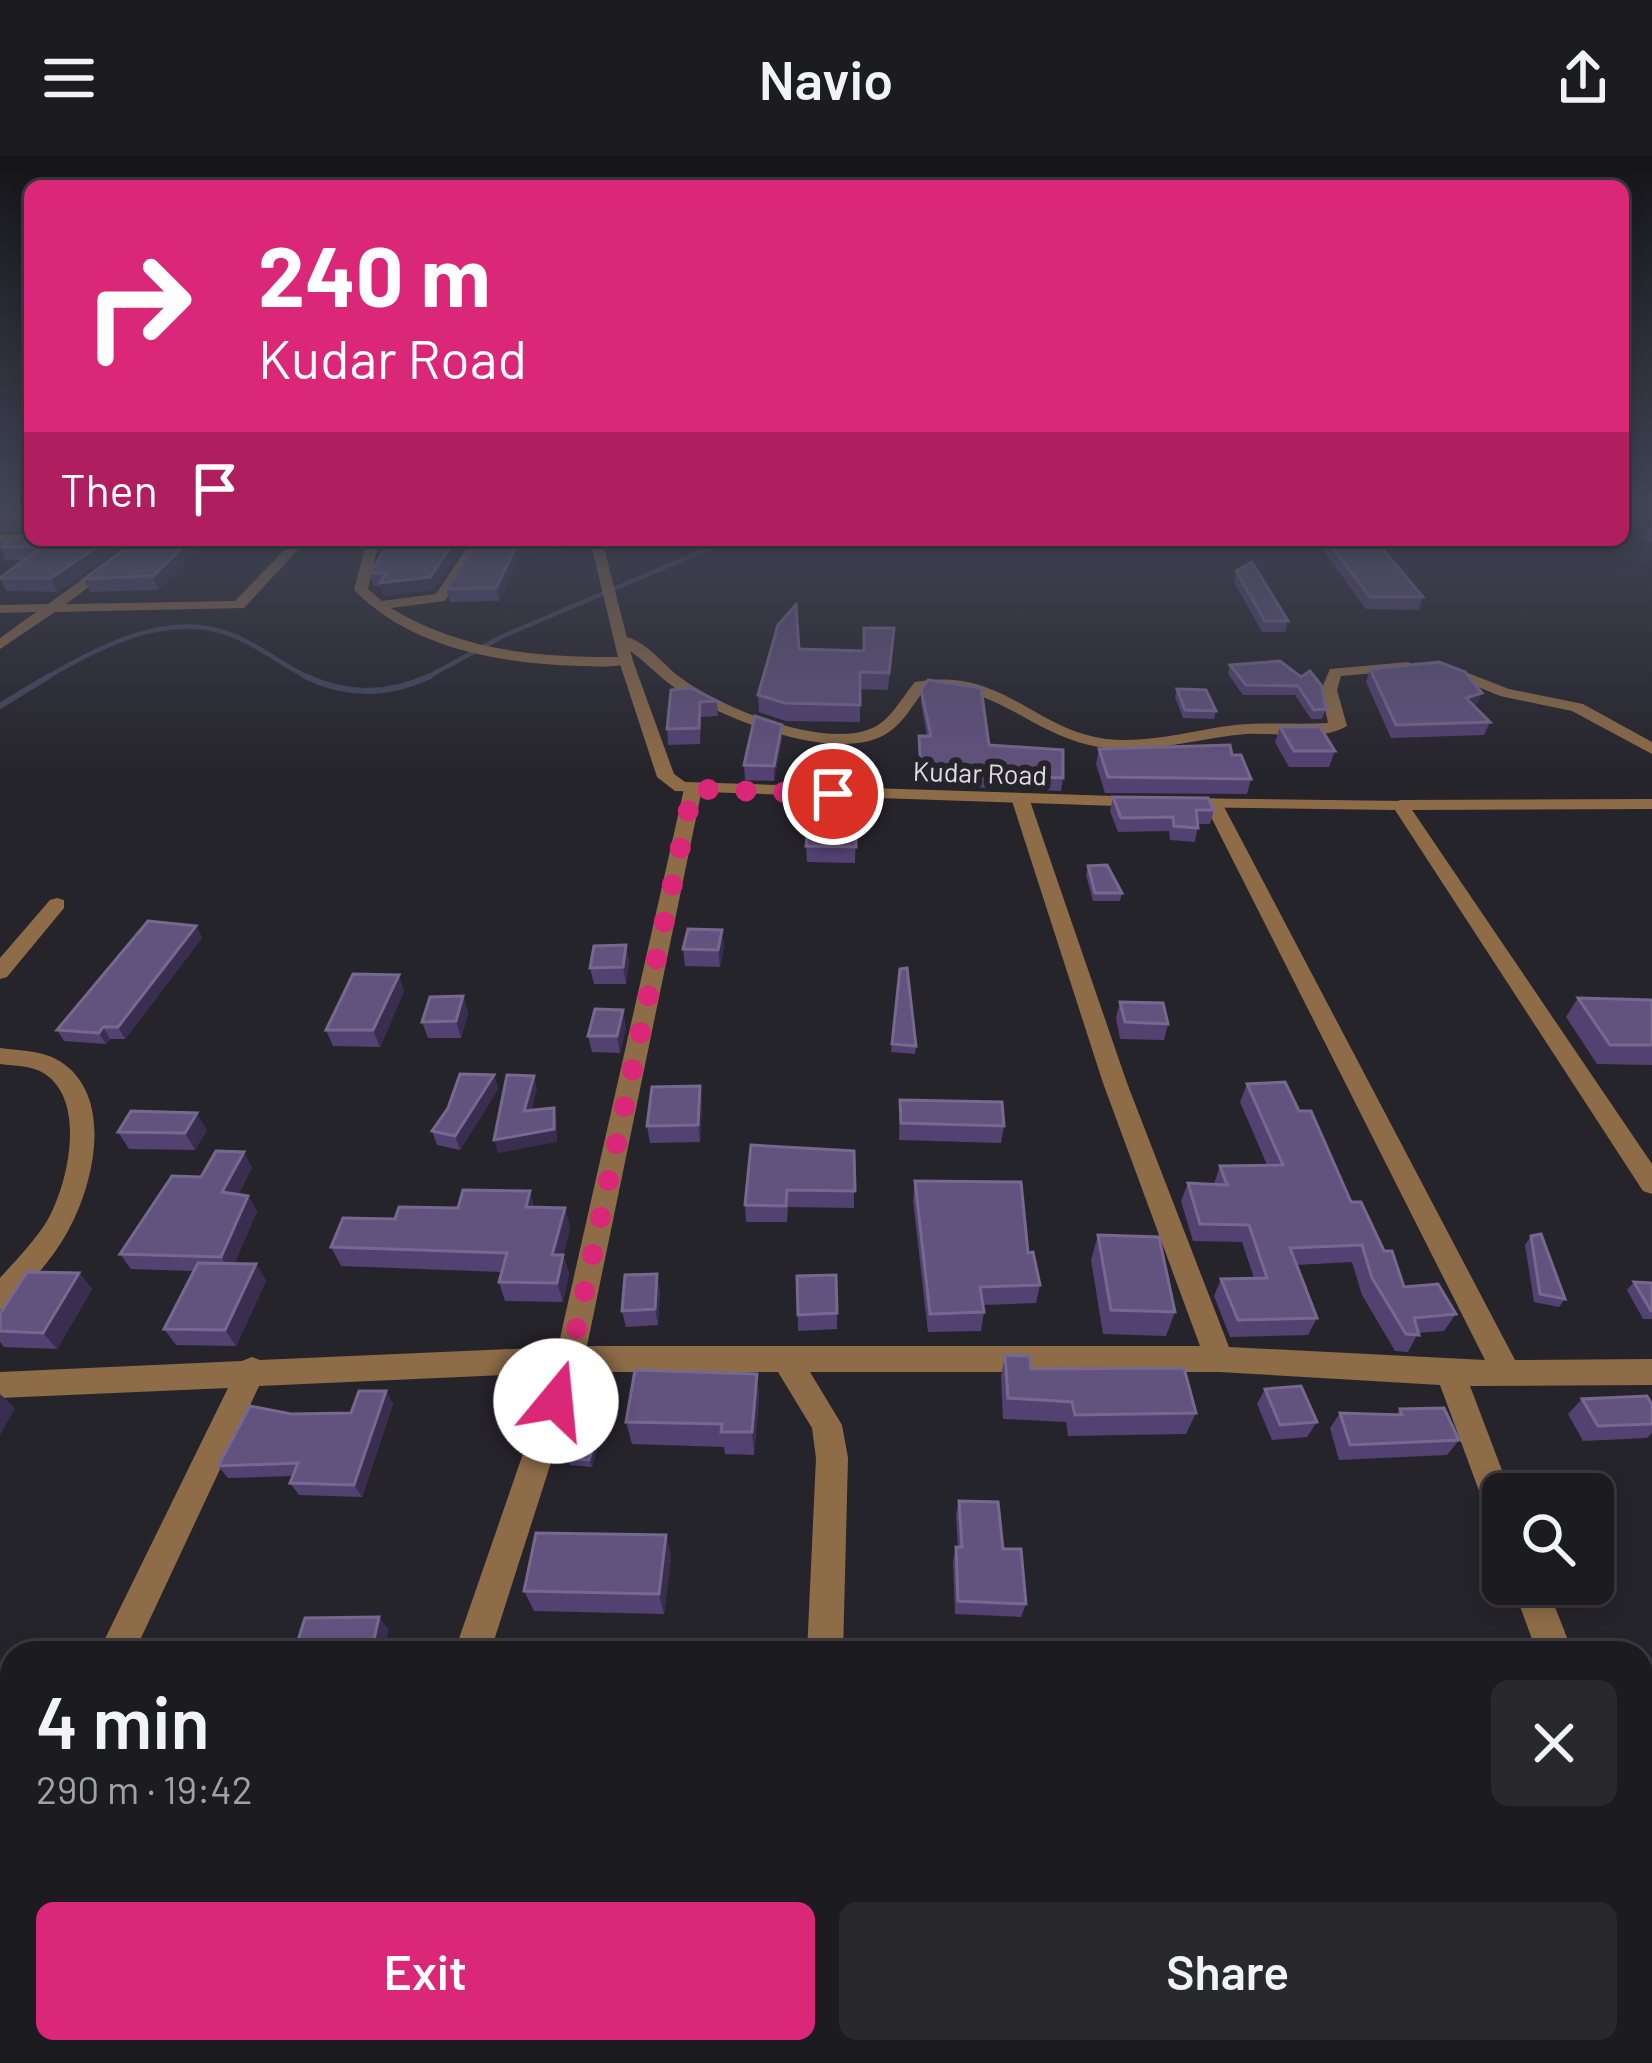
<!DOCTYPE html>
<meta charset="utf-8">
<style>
body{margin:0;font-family:Barlow,sans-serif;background:#29282d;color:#f1f3f6;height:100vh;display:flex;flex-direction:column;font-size:45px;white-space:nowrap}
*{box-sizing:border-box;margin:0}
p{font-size:39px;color:#a0a1a5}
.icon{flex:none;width:66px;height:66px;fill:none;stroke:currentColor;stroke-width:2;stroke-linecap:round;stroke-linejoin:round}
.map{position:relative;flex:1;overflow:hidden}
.side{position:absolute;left:0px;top:1485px;width:1653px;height:423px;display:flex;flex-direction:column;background:#1c1b20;border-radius:36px 36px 0 0;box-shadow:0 6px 18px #0003,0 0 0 3px #3a393e}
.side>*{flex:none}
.guide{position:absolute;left:24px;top:24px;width:1605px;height:366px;border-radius:18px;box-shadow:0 6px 18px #0003,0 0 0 3px #3a393e;background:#db2777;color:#fff;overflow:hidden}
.controls{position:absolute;left:1482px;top:1317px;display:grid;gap:24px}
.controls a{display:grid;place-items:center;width:132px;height:132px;border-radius:18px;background:#1c1b20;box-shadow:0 6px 18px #0003,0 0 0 3px #3a393e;font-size:60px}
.pin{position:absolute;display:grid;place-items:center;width:102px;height:102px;color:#fff;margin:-51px;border:6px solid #fff;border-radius:50%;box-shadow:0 3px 12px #0007}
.me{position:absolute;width:132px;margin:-66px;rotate:17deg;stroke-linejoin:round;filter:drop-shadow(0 0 9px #0008)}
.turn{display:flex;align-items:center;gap:42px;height:252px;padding:0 36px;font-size:54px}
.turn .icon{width:156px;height:156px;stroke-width:2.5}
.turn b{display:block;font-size:84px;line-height:102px}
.then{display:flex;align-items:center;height:114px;padding:0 36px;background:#0003;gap:24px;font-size:45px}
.round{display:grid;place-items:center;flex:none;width:126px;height:126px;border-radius:18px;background:#29282d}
.headline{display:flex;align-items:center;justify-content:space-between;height:204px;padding:0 36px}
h1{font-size:72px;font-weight:600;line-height:90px}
.button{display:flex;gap:24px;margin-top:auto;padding:24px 36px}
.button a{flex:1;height:138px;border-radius:18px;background:#db2777;color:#fff;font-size:48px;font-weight:600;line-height:138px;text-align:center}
.button a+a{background:#29282d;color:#f1f3f6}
header{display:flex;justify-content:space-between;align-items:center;height:156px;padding:0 36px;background:#1c1b20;font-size:54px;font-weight:600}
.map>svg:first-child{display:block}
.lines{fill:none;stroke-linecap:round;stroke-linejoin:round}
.stream-far1{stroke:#434860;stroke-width:4.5}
.stream{stroke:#434860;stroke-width:6}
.minor{fill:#8e6c48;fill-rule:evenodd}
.tertiary{fill:#8e6c48;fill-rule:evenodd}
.wall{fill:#534172}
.shaded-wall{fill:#3a2e50}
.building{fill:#62527e;stroke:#76688e;stroke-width:3}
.route{stroke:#db2777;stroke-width:21;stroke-dasharray:0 37.8}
.labels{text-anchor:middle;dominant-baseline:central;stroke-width:12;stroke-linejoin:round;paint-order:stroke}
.far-street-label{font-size:27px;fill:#e0dee4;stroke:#26242b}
</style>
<header><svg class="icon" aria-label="menu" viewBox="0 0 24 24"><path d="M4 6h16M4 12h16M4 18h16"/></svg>Navio<svg class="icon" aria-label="share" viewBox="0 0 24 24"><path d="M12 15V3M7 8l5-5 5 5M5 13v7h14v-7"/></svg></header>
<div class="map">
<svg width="1652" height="1907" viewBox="0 0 1652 1907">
<rect width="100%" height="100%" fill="#26242b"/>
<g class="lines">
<g class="stream-far1">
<path d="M 44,523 C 95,493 160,458 220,475 C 253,484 281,509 311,523"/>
<polyline points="424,523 503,480 729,384"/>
</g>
<g class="stream">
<path d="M 305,520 C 347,540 387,540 430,520"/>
<polyline points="0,550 49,520"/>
</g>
<g class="minor">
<polygon points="138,384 152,384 66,448 235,445 294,384 307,384 244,452 55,456 0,493 0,482 36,456 0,457 0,449 48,448"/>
<path d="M 367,384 L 379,384 L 368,433 L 382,445 L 436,438 L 472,384 L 484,384 L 445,445 L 391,452 C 463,496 543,502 626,501 L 633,505 C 619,513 596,510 579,510 C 500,507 412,493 354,434 Z"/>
<path d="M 616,480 C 641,479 659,504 677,519 C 716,550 821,593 870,573 C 890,566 902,541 915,526 C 1002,510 1032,573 1106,583 C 1149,588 1192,574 1235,569 C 1266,566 1297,569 1328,567 L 1321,534 L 1330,513 L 1408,506 L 1415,510 L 1408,514 L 1341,520 L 1337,534 L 1347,570 C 1321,586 1277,576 1246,578 C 1194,582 1141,602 1089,589 C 1026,574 994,527 925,533 C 914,547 904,566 889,576 C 839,611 720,561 675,532 C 654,517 639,498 616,486 Z"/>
<polygon points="1442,507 1509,533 1583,548 1652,586 1652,598 1572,555 1500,540 1437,514 1437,508"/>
<polygon points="693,628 702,633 587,1190 1200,1190 1103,927 1012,645 1021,640 1030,645 1127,927 1229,1191 1485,1204 1204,647 1213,642 1222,647 1515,1204 1652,1203 1652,1229 1470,1230 1511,1338 1503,1338 1503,1375 1492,1370 1440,1229 1219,1216 810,1216 842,1269 848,1302 843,1497 807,1497 816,1302 812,1272 778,1216 580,1216 490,1497 454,1497 551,1217 259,1230 134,1497 98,1497 228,1232 0,1242 0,1216 242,1205 252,1201 260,1204 558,1191 684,633"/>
<polygon points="1652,643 1652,653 1400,654 1391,649 1400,644"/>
<polygon points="57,742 64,744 64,752 7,821 0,823 0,802 50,744"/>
<path d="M 0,892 C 22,895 45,894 64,908 C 114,945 93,1030 68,1075 C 53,1103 30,1126 10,1150 L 0,1154 L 0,1122 C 16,1104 34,1086 47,1065 C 68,1029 87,946 45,918 C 31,909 16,910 0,908 Z"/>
<polygon points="1512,1428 1546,1428 1573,1497 1537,1497"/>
<polygon points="12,1692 12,1752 0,1757 0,1697"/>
<polygon points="1641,1707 1652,1712 1652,1777 1641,1773"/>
<polygon points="322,1896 366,1896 363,1907 319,1907"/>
<polygon points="783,1896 827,1896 826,1907 782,1907"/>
<polygon points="1255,1896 1299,1896 1301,1907 1257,1907"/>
</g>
<g class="tertiary">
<polygon points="0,379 30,379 30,384 35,384 0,387"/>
<polygon points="286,384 310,384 304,388"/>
<polygon points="590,384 602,384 633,505 674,618 685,626 1145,641 1154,646 1145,651 675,635 657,621 619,505"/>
<polygon points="1179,642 1406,645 1652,1008 1652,1038 1643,1035 1395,654 1173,651 1170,647"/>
<polygon points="1652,1694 1652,1734 1641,1736 1641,1696"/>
<rect x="0" y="1786" width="12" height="42"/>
</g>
</g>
<g class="wall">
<polygon points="0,351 30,351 30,384 130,384 57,436 6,435 0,421 24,404 5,404 0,390 29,376 0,376"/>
<polygon points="1652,367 1652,387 1645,382"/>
<polygon points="207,384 158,434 90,436 84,423"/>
<polygon points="391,384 467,384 433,434 383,440 381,430 373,430 370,417"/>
<polygon points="479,384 587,384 580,392 521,398 499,445 450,446 446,433"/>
<polygon points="606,384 652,384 653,387 608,389"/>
<polygon points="1317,384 1327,384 1423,441 1419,454 1366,453 1317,386"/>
<polygon points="1236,415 1288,465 1285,476 1262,476 1234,426"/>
<polygon points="894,472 888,534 860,533 860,566 786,565 759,556 758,539 799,493 864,495"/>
<polygon points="1280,505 1326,553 1322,563 1311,563 1295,539 1243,539 1228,518 1230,509"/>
<polygon points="1370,513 1482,537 1474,550 1490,566 1484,579 1391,582 1366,526"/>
<polygon points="1177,533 1216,555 1214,563 1183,562 1175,541"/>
<polygon points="671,534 717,545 718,560 701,561 700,588 668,589 667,573"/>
<polygon points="921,534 989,589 1063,622 1061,635 920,629 919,580 927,580 921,547"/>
<polygon points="782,569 782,583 774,625 745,624 744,609"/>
<polygon points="1280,571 1335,595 1329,611 1289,611 1275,586"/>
<polygon points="1099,593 1232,599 1251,623 1247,638 1105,637 1096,608"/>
<polygon points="1113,641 1214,654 1210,668 1198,668 1195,686 1170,684 1169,675 1118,676 1110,655"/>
<polygon points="856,665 855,707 807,706 806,690"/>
<polygon points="1088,710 1122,737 1120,745 1093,745 1086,719"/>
<polygon points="196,770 202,782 125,883 110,883 106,888 64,885 57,874"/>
<polygon points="626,789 629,806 626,828 594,828 590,812"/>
<polygon points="724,790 720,811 685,810 683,793"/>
<polygon points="900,813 916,890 915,898 891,896"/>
<polygon points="404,835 380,891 333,890 326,874"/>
<polygon points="463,840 468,857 461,882 428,882 422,866"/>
<polygon points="1578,842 1652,844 1652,909 1597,908 1566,861"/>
<polygon points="1120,846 1168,868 1164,884 1120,883 1116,862"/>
<polygon points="626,871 620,897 592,896 588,880"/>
<polygon points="494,919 498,933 460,994 437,989 432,975"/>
<polygon points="1247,928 1299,955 1351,1046 1404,1131 1456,1158 1444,1175 1418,1177 1408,1196 1395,1195 1362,1139 1352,1106 1296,1109 1317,1162 1308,1179 1230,1181 1214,1140 1221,1123 1254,1122 1242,1086 1193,1085 1181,1045 1188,1027 1214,1028 1220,1010 1267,1009 1240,946"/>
<polygon points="700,930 702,947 700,986 650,987 647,970"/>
<polygon points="900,944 1004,970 1001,987 899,984"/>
<polygon points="207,974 195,994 129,993 118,976"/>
<polygon points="854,995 854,1052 788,1051 787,1066 746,1066 745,1049"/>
<polygon points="252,1011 238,1039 248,1040 257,1055 234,1108 256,1108 266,1125 236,1190 176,1189 164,1173 193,1115 131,1113 120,1098 201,1021"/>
<polygon points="915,1025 1028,1097 1040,1129 1036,1147 983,1149 984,1156 981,1175 928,1176 913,1044"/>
<polygon points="534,1051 565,1052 570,1072 563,1099 569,1118 563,1146 505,1145 499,1126 501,1116 341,1110 331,1091 395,1063"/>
<polygon points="1098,1079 1175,1156 1166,1180 1103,1178 1091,1104"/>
<polygon points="1531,1080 1565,1143 1559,1151 1534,1146 1525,1089"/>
<polygon points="79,1117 92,1133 57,1193 4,1191 0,1186 0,1158"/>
<polygon points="797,1120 837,1157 837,1173 798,1175"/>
<polygon points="1634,1126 1652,1127 1652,1163 1643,1163 1627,1134"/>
<polygon points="660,1134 658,1169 626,1171 622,1155"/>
<polygon points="1005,1199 1031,1213 1196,1257 1186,1278 1068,1280 1066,1266 1003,1263 1001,1220"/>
<polygon points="757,1218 759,1241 754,1299 725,1298 724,1291 632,1288 626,1266"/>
<polygon points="1265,1233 1317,1266 1307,1281 1272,1284 1257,1248"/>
<polygon points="386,1235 393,1248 362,1341 299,1339 290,1327 293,1320 228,1322 218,1310 291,1258 351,1257"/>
<polygon points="1582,1243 1652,1249 1652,1277 1647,1282 1583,1285 1568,1258"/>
<polygon points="1400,1253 1459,1284 1447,1299 1339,1304 1330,1272 1340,1257 1396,1259"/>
<polygon points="596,1282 598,1289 592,1311 570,1309 568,1302"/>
<polygon points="959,1345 1003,1393 1026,1448 1021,1461 955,1458 953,1405 956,1391 958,1391 956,1359"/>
<polygon points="666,1379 671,1400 664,1458 534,1455 524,1435"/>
<polygon points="1503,1387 1503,1425 1490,1400"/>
<polygon points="1504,1428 1518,1428 1509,1436"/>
<polygon points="1429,1896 1501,1896 1504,1907 1433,1907"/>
</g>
<g class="shaded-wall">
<polygon points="107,384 130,384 57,436 51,422"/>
<polygon points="190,384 207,384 158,434 153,420"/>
<polygon points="455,384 467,384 433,434 383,440 380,427"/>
<polygon points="529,384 587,384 580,392 521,398 499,445 496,432 519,385"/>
<polygon points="1482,537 1476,550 1461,554 1466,542"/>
<polygon points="782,569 782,583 774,625 774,610"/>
<polygon points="196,770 202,782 125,883 118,871"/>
<polygon points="722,774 724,790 720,811 718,794"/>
<polygon points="626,789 629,806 626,828 623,811"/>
<polygon points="399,819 404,835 380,891 373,874"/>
<polygon points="463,840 468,857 461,882 456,865"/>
<polygon points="623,854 626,871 620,897 617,880"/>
<polygon points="103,871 110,883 106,888 99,877"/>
<polygon points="494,919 498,933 460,994 455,980"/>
<polygon points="534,920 537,933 528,969 524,955"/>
<polygon points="700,930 702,947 700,986 698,969"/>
<polygon points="554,952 557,965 557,986 498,997 494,984"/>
<polygon points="197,957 207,974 195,994 185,977"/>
<polygon points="244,996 252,1011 231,1052 222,1036"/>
<polygon points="530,1035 535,1055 526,1051"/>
<polygon points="248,1040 257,1055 231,1116 221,1101"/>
<polygon points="565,1052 570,1072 558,1118 552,1099"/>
<polygon points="563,1099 569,1118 563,1146 557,1127"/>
<polygon points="256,1108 266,1125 236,1190 225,1174"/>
<polygon points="79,1117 92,1133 57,1193 43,1177"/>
<polygon points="657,1118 660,1134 658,1169 655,1153"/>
<polygon points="757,1218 759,1241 754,1299 752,1276"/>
<polygon points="386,1235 393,1248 362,1341 354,1329"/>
<polygon points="0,1238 15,1252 0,1279"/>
<polygon points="596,1282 598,1289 592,1311 589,1304"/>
<polygon points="666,1379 671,1400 664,1458 659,1438"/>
<polygon points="379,1461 389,1474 383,1497 373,1488"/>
<polygon points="481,1896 496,1896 494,1907 479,1907"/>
</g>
<g class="building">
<polygon points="0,351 30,351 30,369 27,363 0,363"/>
<polygon points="30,375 30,384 107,384 51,422 0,422 41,391 0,391"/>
<polygon points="137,384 190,384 153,420 84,423"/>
<polygon points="391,384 455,384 430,421 380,427 386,417 370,417"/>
<polygon points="479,384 529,384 519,385 496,432 446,433"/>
<polygon points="1327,384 1375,384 1423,441 1370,441"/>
<polygon points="1252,406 1288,465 1265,465 1236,415"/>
<polygon points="796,449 799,493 864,495 864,472 894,472 889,517 860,516 860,549 785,547 758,539 778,469"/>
<polygon points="1280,505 1301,521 1310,515 1321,529 1326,553 1314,554 1298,530 1246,529 1230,509"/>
<polygon points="1439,506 1465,516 1482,537 1466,542 1490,566 1396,569 1370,513"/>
<polygon points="928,524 981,532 989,589 1063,594 1063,622 921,615 919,580 931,580 921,534"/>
<polygon points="691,532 717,545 700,546 699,572 667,573 671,534"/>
<polygon points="1177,533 1206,534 1216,555 1185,554"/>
<polygon points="755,560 782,569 774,610 744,609"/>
<polygon points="1280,571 1320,571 1335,595 1294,595"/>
<polygon points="1230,589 1232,599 1241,599 1251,623 1108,621 1099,593"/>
<polygon points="1113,641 1208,642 1214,654 1196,654 1198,672 1174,670 1173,661 1121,662"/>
<polygon points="809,664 856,665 856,691 806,690"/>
<polygon points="1107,709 1122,737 1095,737 1088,710"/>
<polygon points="148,765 196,770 118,871 103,871 99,877 57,874"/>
<polygon points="688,773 722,774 718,794 683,793"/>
<polygon points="626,789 623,811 590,812 594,790"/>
<polygon points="907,812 916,890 892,888 900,813"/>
<polygon points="353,818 399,819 373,874 326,874"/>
<polygon points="463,840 456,865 422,866 430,841"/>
<polygon points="1578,842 1652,844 1652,889 1610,889"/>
<polygon points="1120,846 1163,847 1168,868 1125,866"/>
<polygon points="595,853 623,854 617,880 588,880"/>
<polygon points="460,918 494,919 455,980 432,975 448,952"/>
<polygon points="507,919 534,920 524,955 554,952 554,973 494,984"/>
<polygon points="1285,926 1299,955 1311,955 1351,1046 1361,1046 1384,1095 1392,1095 1404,1131 1438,1128 1456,1158 1414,1162 1419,1179 1406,1178 1372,1122 1362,1089 1290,1092 1317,1162 1238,1164 1221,1123 1267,1122 1249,1069 1200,1068 1188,1027 1227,1029 1220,1010 1283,1009 1247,928"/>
<polygon points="700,930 698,969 647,970 652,931"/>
<polygon points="900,944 1002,946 1004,970 901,967"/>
<polygon points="131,955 197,957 185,977 118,976"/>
<polygon points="751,989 854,995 855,1035 787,1034 786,1050 745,1049"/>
<polygon points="216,995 244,996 222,1036 248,1040 221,1101 120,1098 172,1020 201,1021"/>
<polygon points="915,1025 1021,1026 1028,1097 1033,1096 1040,1129 980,1131 984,1156 930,1158"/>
<polygon points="463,1034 530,1035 526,1051 565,1052 552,1099 563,1099 557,1127 499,1126 507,1097 331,1091 343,1062 395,1063 399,1051 458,1052"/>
<polygon points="1541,1078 1565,1143 1540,1138 1531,1080"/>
<polygon points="1098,1079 1159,1081 1175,1156 1111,1154"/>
<polygon points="198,1107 256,1108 225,1174 164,1173"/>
<polygon points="27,1116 79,1117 43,1177 0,1175 0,1158"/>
<polygon points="657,1118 655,1153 622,1155 625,1119"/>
<polygon points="836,1119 837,1157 798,1159 797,1120"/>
<polygon points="1634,1126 1652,1127 1652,1155 1651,1155"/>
<polygon points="1005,1199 1030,1200 1031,1213 1184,1212 1196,1257 1075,1259 1072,1246 1008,1242"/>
<polygon points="635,1214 757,1218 752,1276 721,1276 722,1268 626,1266"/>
<polygon points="1301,1230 1317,1266 1280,1269 1265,1233"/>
<polygon points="359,1235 386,1235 354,1329 290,1327 298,1307 218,1310 250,1250 291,1258 351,1257"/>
<polygon points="1647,1240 1652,1249 1652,1268 1598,1270 1582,1243"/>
<polygon points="1444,1252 1459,1284 1350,1289 1340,1257 1402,1259 1400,1253"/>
<polygon points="574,1280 596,1282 589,1304 568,1302"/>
<polygon points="959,1345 998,1346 1003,1393 1021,1393 1026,1448 958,1445 956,1391 962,1391"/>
<polygon points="536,1377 666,1379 659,1438 524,1435"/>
<polygon points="379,1461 373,1488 394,1487 392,1497 294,1497 305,1462"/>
<polygon points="385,1896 481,1896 479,1907 382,1907"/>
<polygon points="571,1896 715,1896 714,1907 569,1907"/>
<polygon points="841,1896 931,1896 930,1907 840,1907"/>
<polygon points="1447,1896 1501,1896 1504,1907 1451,1907"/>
</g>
<linearGradient id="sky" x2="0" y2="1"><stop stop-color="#151418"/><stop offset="0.57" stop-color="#414555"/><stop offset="1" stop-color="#414555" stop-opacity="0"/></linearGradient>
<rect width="1652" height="618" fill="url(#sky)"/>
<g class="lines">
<polyline class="route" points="556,1245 570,1203 693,633 833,638"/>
</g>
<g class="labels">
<g class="far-street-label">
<text transform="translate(980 616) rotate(2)">Kudar Road</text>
</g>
</g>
</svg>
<div class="controls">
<a><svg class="icon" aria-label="search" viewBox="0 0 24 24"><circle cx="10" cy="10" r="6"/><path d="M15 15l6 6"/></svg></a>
</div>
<div class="pin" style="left:833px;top:638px;background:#d93025"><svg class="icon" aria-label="arrive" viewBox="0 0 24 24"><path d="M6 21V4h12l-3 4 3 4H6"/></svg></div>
<svg class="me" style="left:556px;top:1245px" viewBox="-20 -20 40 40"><circle r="19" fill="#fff"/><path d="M0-13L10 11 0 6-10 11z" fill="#db2777"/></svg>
<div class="guide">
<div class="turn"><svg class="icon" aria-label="right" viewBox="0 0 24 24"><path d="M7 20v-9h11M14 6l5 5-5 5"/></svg><div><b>240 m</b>Kudar Road</div></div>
<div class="then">Then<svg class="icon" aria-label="arrive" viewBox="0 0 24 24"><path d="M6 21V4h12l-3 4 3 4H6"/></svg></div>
</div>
<section class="side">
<div class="headline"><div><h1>4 min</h1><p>290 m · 19:42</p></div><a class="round"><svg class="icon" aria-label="close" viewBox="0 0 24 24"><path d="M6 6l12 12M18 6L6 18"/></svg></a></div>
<div class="button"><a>Exit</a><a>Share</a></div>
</section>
</div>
